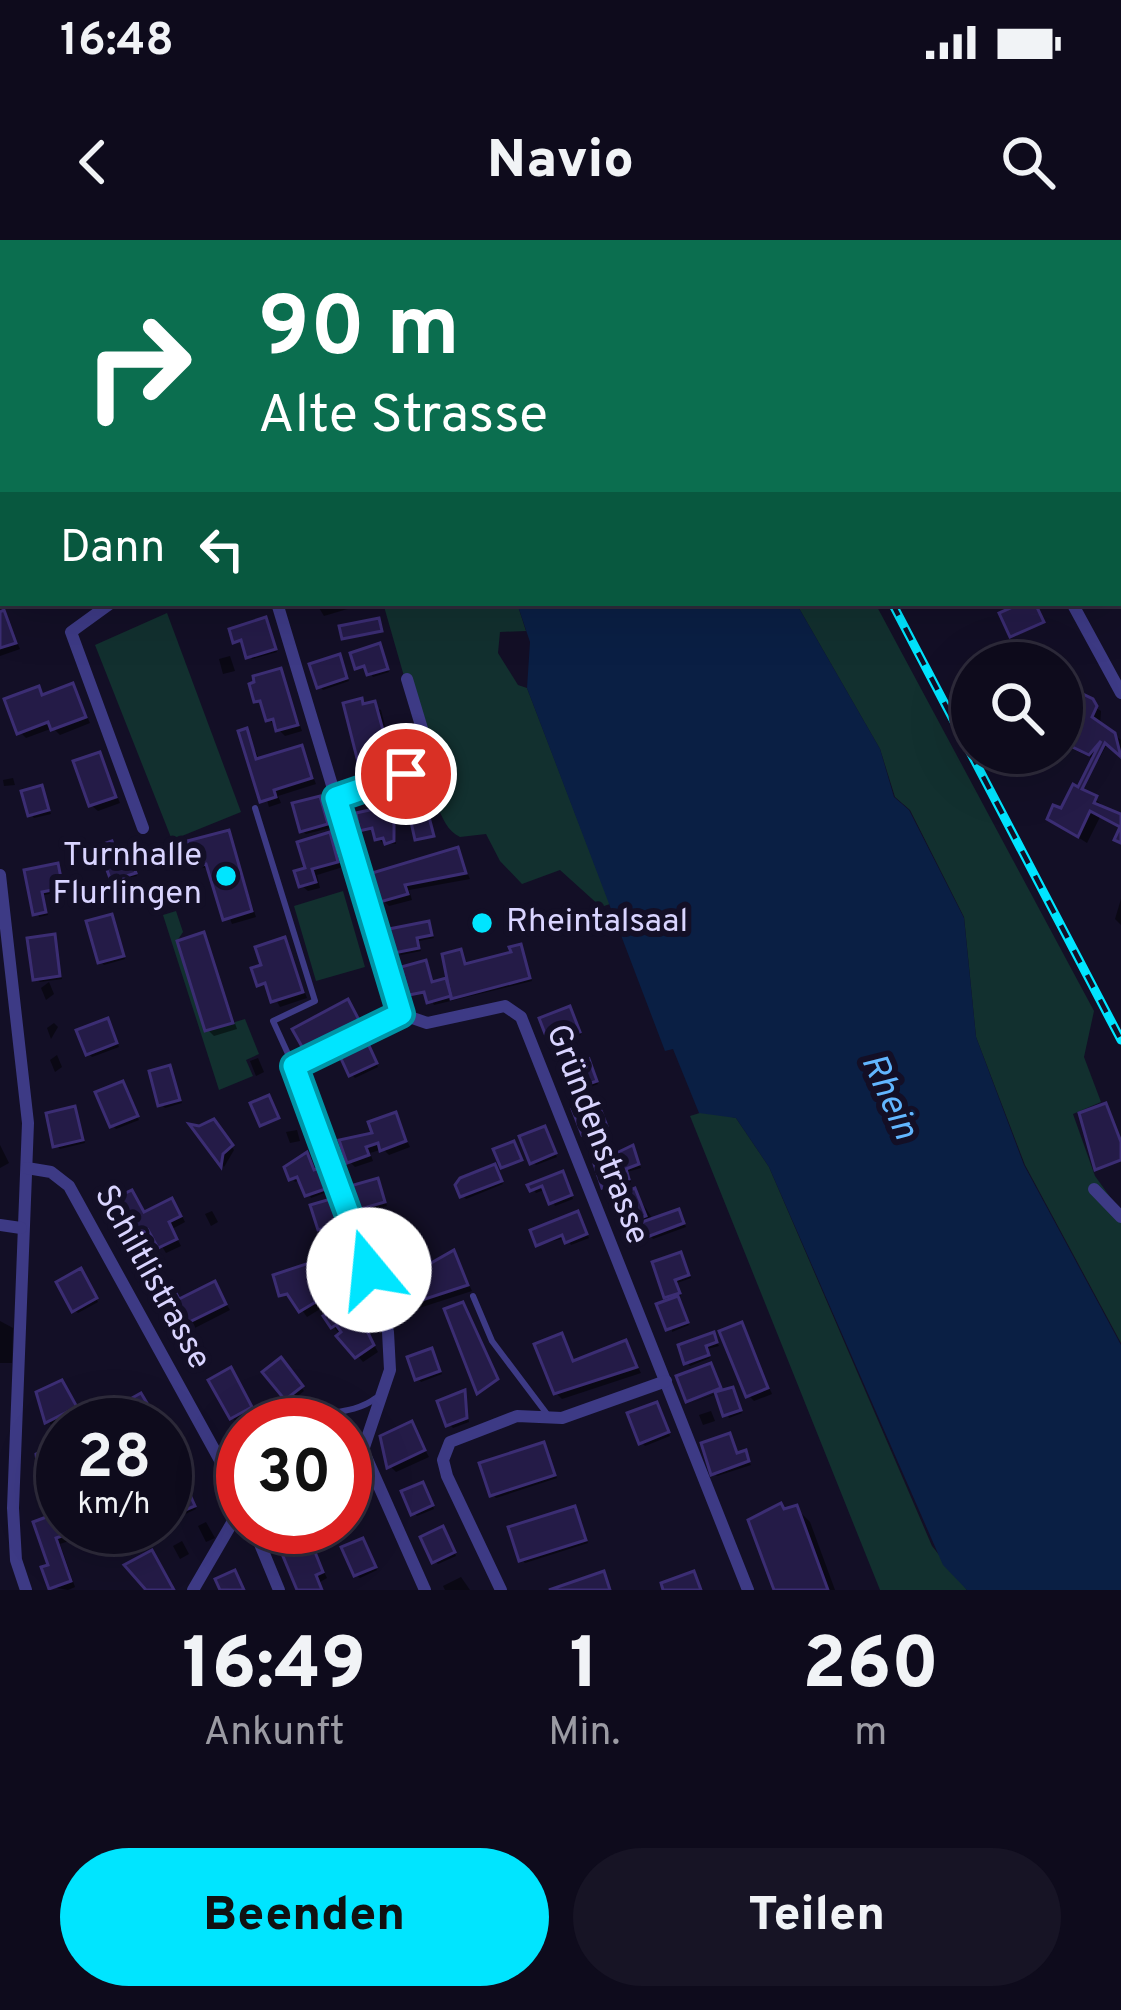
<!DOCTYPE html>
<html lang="de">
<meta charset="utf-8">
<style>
body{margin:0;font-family:Overpass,sans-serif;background:#171425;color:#f1f3f6;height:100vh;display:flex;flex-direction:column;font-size:45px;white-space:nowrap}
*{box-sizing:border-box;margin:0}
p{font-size:39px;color:#9b9ba3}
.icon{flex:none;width:66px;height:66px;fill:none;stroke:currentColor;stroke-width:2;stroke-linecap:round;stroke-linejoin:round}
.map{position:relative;height:1350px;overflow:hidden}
.panel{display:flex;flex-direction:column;background:#0e0b1c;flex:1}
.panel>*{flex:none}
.banner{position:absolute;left:0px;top:0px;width:1122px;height:366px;box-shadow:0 12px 48px #0002,0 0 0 3px #2e2b3b;background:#0b6e4f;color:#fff;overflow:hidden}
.tools{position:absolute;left:951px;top:402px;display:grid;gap:24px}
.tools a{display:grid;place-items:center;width:132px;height:132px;border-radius:50%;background:#0e0b1c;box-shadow:0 12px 48px #0002,0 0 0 3px #2e2b3b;font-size:60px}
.speed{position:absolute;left:36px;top:1158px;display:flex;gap:24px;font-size:60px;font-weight:700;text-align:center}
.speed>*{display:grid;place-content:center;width:156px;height:156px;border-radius:50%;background:#0e0b1c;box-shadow:0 12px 48px #0002,0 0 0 3px #2e2b3b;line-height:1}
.speed small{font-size:30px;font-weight:400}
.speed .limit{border:18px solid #d22;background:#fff;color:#111}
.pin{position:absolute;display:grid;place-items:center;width:102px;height:102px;color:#fff;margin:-51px;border:6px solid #fff;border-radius:50%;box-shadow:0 3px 12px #0007}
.me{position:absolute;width:132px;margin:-66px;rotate:343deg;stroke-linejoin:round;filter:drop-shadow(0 0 9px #0008)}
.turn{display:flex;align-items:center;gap:42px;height:252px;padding:0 60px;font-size:54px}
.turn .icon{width:156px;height:156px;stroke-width:2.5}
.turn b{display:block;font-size:84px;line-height:102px}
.then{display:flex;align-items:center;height:114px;padding:0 60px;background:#0003;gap:24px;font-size:45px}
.eta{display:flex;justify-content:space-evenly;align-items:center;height:204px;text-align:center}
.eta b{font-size:72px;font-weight:800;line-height:84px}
.primary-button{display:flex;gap:24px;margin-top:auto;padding:24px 60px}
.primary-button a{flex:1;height:138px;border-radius:72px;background:#00e5ff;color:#111;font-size:48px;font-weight:800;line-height:138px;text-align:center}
.primary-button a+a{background:#171425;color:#f1f3f6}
.status{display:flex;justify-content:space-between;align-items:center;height:84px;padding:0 60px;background:#0e0b1c;direction:ltr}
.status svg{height:33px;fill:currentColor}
header{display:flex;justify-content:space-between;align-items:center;height:156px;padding:0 60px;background:#0e0b1c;font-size:54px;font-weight:800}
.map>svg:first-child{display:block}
.green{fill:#12302f}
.water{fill:#0a1f44}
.shadow{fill:#0007}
.building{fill:#241b47;stroke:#3b2d73;stroke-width:3}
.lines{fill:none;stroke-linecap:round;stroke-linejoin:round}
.lane{stroke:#3d3a85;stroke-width:6}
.street{stroke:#3d3a85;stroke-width:12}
.rail-casing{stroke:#00e5ff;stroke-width:9}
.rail{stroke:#130f26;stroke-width:4.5;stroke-dasharray:14;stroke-linecap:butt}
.route-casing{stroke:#0095a6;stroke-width:30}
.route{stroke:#00e5ff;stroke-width:21}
.poi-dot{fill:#00e5ff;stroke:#130f26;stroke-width:4.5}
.labels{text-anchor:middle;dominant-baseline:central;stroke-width:12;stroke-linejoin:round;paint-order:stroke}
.poi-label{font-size:33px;fill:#d9d4ff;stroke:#130f26;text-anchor:end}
.street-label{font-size:33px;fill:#d9d4ff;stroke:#130f26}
.water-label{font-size:36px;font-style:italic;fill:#62b6ff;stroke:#130f26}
</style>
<div class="status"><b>16:48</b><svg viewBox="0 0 49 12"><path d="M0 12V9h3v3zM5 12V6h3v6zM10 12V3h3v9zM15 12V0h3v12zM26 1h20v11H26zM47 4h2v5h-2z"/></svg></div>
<header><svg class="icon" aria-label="back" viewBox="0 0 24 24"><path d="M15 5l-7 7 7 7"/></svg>Navio<svg class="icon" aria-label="search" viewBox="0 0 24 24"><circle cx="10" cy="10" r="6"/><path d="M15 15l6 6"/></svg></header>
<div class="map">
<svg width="1121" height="1350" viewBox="0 0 1121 1350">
<rect width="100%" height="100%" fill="#130f26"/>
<g class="green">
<path d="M 383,363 L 517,363 L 526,391 L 500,392 L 498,413 L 518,445 L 527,448 L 610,664 L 601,667 L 560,630 L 522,644 L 500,621 L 486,594 L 460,597 C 436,586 435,542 419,521 L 424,506 Z"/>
<polygon points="796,363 875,363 1094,771 1084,817 1101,862 1073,874 1095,936 1121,972 1121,1103 1025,925 976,797 964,677 910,570 895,557 880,509"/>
<polygon points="167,373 241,572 172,600 95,405"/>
<polygon points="343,651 365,727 316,741 294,666"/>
<polygon points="176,671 183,692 177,701 205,791 245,779 259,814 246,820 253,836 219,850 163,675"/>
<polygon points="706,871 736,878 769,927 932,1306 967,1350 880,1350 690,876"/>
</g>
<polygon class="water" points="517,363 796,363 880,509 894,557 909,570 964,678 976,797 1024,925 1121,1105 1121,1350 967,1350 943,1325 769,927 736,878 699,873 673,809 665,811 527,448 530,402"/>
<g class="shadow">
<polygon points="97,0 138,0 139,3 99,3"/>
<polygon points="191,0 212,0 213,3 184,3"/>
<polygon points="245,0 278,0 273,3"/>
<polygon points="829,0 915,0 916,3 819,2"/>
<polygon points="3,210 3,240 0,241 0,211"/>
<polygon points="316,363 353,363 354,367 324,376"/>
<polygon points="4,374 20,409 0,416 0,375"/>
<polygon points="266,381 277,412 252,419 245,403 236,401"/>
<polygon points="379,407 389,432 373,437 368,429 358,427"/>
<polygon points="230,416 235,431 223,434 219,419"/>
<polygon points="339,417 349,441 323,450 320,446"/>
<polygon points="280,431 302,491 285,496 268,479 253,446"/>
<polygon points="73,446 90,483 60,495 53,488 26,498 20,492 38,449 45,457"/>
<polygon points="1062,447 1101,471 1100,485 1121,500 1121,516 1106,506 1098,521 1062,504"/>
<polygon points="361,461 381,470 393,518 368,530 362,525"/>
<polygon points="246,491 260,521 302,509 316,544 278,556 281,563 269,567"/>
<polygon points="99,515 120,563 98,571 91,565"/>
<polygon points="13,538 15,545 4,546 3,540"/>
<polygon points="41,548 51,574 34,578 31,574"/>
<polygon points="319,559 330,588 306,594 302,591"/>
<polygon points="1095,559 1121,582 1121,589 1100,577 1087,603 1050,579"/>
<polygon points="382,571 394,579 396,604 381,602 376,590 362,589"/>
<polygon points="228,594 256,677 232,684 211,630 197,626"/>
<polygon points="329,596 343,627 317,635 320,648 308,651 301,645"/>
<polygon points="111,605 116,612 129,612 137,636 113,640"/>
<polygon points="457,610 470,639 409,650 412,660 389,666 383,660 376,635"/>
<polygon points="58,626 65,651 44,655 48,675 39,677 28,632"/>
<polygon points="1121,659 1121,685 1115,679"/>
<polygon points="111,677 125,719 104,725 101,722"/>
<polygon points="428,684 434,698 419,701 421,711 401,715 397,712"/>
<polygon points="204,696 237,789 214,796 208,790"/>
<polygon points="53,698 62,739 40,742 36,739"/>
<polygon points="284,700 307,758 280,767 270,749 260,744"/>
<polygon points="520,707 532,741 434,765 428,754 412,754 425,724 433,745 449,741 460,712 466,727 514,714"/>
<polygon points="49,742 54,754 46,760 41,748"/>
<polygon points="353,769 364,789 313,817 307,810"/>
<polygon points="573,773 581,795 555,806 552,802"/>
<polygon points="54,783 58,787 51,799 47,788"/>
<polygon points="110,785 119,807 92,817 88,813"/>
<polygon points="369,806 378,827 355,838 351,834"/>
<polygon points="57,815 62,827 55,832 50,820"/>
<polygon points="258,818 264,832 256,836 250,821"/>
<polygon points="588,822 598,844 574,853 571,850"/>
<polygon points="169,828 182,863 165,868 161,864"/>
<polygon points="122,844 139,880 116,889 113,886"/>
<polygon points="596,864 608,890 588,897 584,894"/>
<polygon points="74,869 85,903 60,909 56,905"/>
<polygon points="395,876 410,907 389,915 383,909 370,913 373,921 355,927 349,921"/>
<polygon points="217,886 234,910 224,927 196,888"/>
<polygon points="544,889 557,917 536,925 532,922"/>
<polygon points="297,890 300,901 290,903 286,892"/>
<polygon points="0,905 9,923 0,928"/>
<polygon points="632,909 641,928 627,932 631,942 608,950 605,946"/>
<polygon points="287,928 326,934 332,950 311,958 302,939 295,942"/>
<polygon points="495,928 503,944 466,959 463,956"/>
<polygon points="566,938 573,959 555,966 547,949 536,953 531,947"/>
<polygon points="377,941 387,966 363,972 359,969"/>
<polygon points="635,952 654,981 678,972 686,987 653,999 648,993 636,998 623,984"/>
<polygon points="131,953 146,975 172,962 178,968 185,982 172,989 181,1006 166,1013 155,995 135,1005 129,999 108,957"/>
<polygon points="333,961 343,986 324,992 321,988"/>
<polygon points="212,971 218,982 211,986 205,974"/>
<polygon points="577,974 589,998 571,1005 566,998 539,1004"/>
<polygon points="392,980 402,1004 380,1012 377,1009"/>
<polygon points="454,1014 472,1051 413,1070 407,1064 402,1023 408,1029 433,1025"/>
<polygon points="681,1015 691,1038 677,1043 681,1056 676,1058 689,1085 672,1092 672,1061 667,1056"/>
<polygon points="321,1022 348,1052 307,1077 294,1059 282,1054"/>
<polygon points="84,1035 98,1062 78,1073 74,1070"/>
<polygon points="214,1045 230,1070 187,1092 175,1055 181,1061"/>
<polygon points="350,1062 378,1112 363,1122 333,1086"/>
<polygon points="0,1081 13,1088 12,1123 0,1123"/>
<polygon points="741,1085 772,1154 754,1161 748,1155"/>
<polygon points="713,1096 719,1106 707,1109 710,1118 690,1126 687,1122"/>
<polygon points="561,1097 575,1123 625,1103 641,1133 562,1159 556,1153"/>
<polygon points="431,1111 442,1134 421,1142 418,1138"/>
<polygon points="281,1121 304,1151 290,1162 266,1132"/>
<polygon points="234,1134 254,1171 236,1181 232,1178"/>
<polygon points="65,1147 78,1171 51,1185 48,1181"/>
<polygon points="732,1150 742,1173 729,1178 719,1153 691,1163 722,1151"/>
<polygon points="464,1154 469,1182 453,1188 449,1184"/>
<polygon points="660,1169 670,1196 645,1206 641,1202"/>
<polygon points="711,1171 715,1181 703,1185 699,1175"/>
<polygon points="411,1185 429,1217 396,1232 390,1226"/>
<polygon points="729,1197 738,1216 745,1214 751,1225 717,1236 713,1233"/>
<polygon points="63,1205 63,1243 49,1250 43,1244"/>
<polygon points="543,1205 557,1238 496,1258 493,1255"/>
<polygon points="174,1208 182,1220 165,1237 165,1213"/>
<polygon points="243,1208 243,1229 233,1220"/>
<polygon points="426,1249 434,1269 417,1276 414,1273"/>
<polygon points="189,1253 196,1269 179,1277 176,1273"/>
<polygon points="796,1268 810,1282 835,1350 777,1350 786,1272"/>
<polygon points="574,1269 588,1303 525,1323 522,1320"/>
<polygon points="57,1277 69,1301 60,1304 75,1347 68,1350 51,1347"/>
<polygon points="206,1282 215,1298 206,1302 198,1286"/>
<polygon points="103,1287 127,1287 128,1289 109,1295"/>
<polygon points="446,1293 456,1316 438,1324 434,1321"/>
<polygon points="308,1300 327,1338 320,1342 323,1350 300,1350"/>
<polygon points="182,1301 189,1314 180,1319 173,1306"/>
<polygon points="363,1301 377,1330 360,1338 356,1335"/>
<polygon points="461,1337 470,1350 445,1350 443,1346"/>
</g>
<g class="building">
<polygon points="1022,363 1035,363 1044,382 1010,397 999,373"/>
<polygon points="4,370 16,403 0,408 0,372"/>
<polygon points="266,377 276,409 246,418 241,400 233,403 229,389"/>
<polygon points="379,378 382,391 342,399 339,386"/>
<polygon points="380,403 388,429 367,435 364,426 355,429 350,413"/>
<polygon points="340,414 347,438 317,448 309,424"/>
<polygon points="281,428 298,485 276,491 273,479 266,481 260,461 254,462 249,444 254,442 253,436"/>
<polygon points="73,443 86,477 51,490 48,482 17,494 4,459 39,446 42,455"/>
<polygon points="1062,444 1093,459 1097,466 1092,477 1115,493 1121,517 1105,503 1082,549 1097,556 1094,563 1121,574 1121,603 1114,600 1120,587 1090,571 1078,597 1047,579 1053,565 1061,568 1073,544 1078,547 1101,501 1089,515 1062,502"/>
<polygon points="362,458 363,464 375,461 389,512 359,526 343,463"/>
<polygon points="247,488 256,519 302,505 312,538 274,550 276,557 260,562 238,491"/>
<polygon points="100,512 116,557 89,566 73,521"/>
<polygon points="42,545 49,570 28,576 21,551"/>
<polygon points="320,556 328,584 300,592 292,563"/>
<polygon points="383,567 384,574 391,572 394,585 394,601 385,604 383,598 375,600 372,588 359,591 356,573"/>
<polygon points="429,577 434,596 415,600 411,582"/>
<polygon points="229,590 252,671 223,680 206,624 195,627 187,601"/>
<polygon points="330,592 338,622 312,629 316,642 299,647 294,631 305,628 297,602"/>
<polygon points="112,601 115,609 126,605 136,633 111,641 98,606"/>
<polygon points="458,607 466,633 405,645 408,654 380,662 372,633"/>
<polygon points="58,623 63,648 42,652 46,672 33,675 24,630"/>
<polygon points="112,674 124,716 98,723 86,681"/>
<polygon points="429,681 432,695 417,698 419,708 394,713 389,689"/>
<polygon points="204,692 233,783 205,791 177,701"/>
<polygon points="55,694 60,736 33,740 27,698"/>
<polygon points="285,697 303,752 271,762 265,743 257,746 251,728 261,725 255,707"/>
<polygon points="521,704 530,738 451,759 442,714 461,709 465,724 511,712 509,707"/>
<polygon points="426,720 432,742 446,738 451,756 427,763 424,752 409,755 401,727"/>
<polygon points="348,759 360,782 305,812 292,789"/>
<polygon points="570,766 580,792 549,804 539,778"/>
<polygon points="108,778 117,803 86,815 76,790"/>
<polygon points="366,799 377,823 349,836 338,812"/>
<polygon points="589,819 597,841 568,851 562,834"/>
<polygon points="170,825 180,860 158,866 149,831"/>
<polygon points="123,841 138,876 110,887 95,852"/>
<polygon points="269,855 279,878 260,886 250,863"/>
<polygon points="597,860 607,886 582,895 572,869"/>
<polygon points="1106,863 1121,902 1121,920 1095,930 1079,873"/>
<polygon points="75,866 83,900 53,907 46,873"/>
<polygon points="396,872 406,901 380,911 378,903 366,907 369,915 347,923 339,900 372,893 368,882"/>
<polygon points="214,879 233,905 223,914 221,927 189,884 199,886"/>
<polygon points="545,886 556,913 530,924 519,896"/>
<polygon points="514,901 522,920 501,928 493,909"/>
<polygon points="633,905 639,924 626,929 629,939 602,948 594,924"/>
<polygon points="307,912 314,930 323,927 331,947 305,956 297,937 289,940 284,927"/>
<polygon points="495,924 502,941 460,957 455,945 460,938"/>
<polygon points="563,931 572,955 549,964 542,946 530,951 527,945"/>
<polygon points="378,938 385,962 357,970 350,946"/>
<polygon points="635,948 646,976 620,986 609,959"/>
<polygon points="115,949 119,956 132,950 144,972 172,958 181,976 169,982 177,999 158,1008 148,990 127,1001 103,955"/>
<polygon points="334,958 342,983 318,990 310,965"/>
<polygon points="679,969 684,983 647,997 642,982"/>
<polygon points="578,971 587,994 565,1003 562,995 536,1006 530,990"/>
<polygon points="390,973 400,1000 374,1011 364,983"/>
<polygon points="454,1010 468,1045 404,1066 388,1025 403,1019 406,1027 429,1017 431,1023"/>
<polygon points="681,1012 689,1035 675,1040 680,1053 664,1058 652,1022"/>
<polygon points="321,1019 326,1031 334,1027 344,1045 299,1072 287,1054 279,1056 273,1035"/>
<polygon points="81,1028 97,1058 72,1072 56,1042"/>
<polygon points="215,1041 226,1064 179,1087 158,1060 175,1051 179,1059"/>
<polygon points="678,1056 688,1082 666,1090 656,1064"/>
<polygon points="351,1058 374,1105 355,1118 336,1096 341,1092 336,1085 331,1088 323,1076"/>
<polygon points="463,1062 498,1139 477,1154 444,1069"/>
<polygon points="742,1082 768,1148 746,1157 719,1091"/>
<polygon points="714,1092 717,1102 706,1106 709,1115 684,1124 678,1105"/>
<polygon points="562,1093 573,1121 626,1100 637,1127 554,1154 534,1104"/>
<polygon points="432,1108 440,1131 415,1140 407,1117"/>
<polygon points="281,1117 303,1146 285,1160 262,1132"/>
<polygon points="711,1123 721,1148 686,1162 676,1136"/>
<polygon points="231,1127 252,1167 230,1179 208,1140"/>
<polygon points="62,1140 77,1167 45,1183 36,1152"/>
<polygon points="733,1147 741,1170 723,1176 715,1152"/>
<polygon points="465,1150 467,1178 446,1186 437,1161"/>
<polygon points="141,1153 154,1175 136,1185 115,1185 107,1172"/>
<polygon points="657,1162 669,1192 639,1204 627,1173"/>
<polygon points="412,1181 425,1210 387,1228 380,1196"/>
<polygon points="730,1193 737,1213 746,1210 749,1221 711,1235 701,1203"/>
<polygon points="63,1199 63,1236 40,1246 36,1214"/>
<polygon points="544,1202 555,1235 490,1256 479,1223"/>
<polygon points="423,1242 433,1265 411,1275 401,1251"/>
<polygon points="186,1246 195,1266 173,1275 165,1256"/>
<polygon points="781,1263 784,1269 797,1265 828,1350 774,1350 748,1280"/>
<polygon points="575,1266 586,1300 519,1321 508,1287"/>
<polygon points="57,1273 65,1295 56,1298 71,1341 49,1349 41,1327 48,1325 33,1282"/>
<polygon points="443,1286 455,1312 432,1323 420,1297"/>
<polygon points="309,1297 323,1332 316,1335 322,1350 297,1350 280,1309"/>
<polygon points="363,1298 376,1327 354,1336 341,1307"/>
<polygon points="152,1310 174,1350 146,1350 124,1325"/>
<polygon points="235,1330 244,1350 220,1350 215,1339"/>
<polygon points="604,1331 610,1350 549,1350"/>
<polygon points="694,1331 701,1350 663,1350 661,1343"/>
</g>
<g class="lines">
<g class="lane">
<polyline points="318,3 323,0"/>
<polyline points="255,568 315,761 273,781 294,827"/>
<polyline points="473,1056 492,1101 547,1174"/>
<path d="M 291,1185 C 318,1168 349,1178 376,1158"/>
</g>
<g class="street">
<polyline points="230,0 233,3"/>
<polyline points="941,0 942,3"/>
<polyline points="0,263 3,263"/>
<polyline points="1119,342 1121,342"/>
<polyline points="111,363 71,392 143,588"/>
<polyline points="277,363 401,774 427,783 505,766 521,777 748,1350"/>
<polyline points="1072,363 1121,453"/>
<polyline points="336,558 390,542 419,521 423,492 407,439"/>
<polyline points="0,635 28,883 13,1268 16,1320 26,1350"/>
<polyline points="401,774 294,827 347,959 388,1092 390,1130 363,1210 425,1350"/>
<polyline points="27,928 51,932 69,946 243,1262"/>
<polyline points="1094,949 1121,977"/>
<polyline points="0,985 21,988"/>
<polyline points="253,1287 279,1350"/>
<polyline points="193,1350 243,1264"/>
<polyline points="501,1350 447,1236 443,1220 450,1202 517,1176 562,1178 666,1141"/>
</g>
<defs>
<g id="rail">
<polyline points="713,0 714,3"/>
<polyline points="739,0 740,3"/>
<polyline points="892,363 1121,800"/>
</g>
</defs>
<use href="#rail" class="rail-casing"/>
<use href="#rail" class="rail"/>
</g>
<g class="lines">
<defs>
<polyline id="route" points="369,1030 294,826 401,774 336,558 406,534"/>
</defs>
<use href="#route" class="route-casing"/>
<use href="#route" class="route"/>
</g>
<g class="poi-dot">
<circle cx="226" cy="636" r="12"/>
<circle cx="482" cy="683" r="12"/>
</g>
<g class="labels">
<g class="poi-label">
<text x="202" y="617">Turnhalle<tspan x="202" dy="38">Flurlingen</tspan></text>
<text x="506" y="683" text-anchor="start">Rheintalsaal</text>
</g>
<g class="street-label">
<text transform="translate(596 895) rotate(69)">Gründenstrasse</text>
<text transform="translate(151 1038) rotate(61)">Schiltlistrasse</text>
</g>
<g class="water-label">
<text transform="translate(888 857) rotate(66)">Rhein</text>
</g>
</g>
</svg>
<div class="tools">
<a><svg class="icon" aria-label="search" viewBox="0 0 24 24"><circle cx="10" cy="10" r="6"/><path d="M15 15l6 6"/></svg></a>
</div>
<div class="speed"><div>28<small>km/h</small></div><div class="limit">30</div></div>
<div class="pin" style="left:406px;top:534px;background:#d93025"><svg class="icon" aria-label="arrive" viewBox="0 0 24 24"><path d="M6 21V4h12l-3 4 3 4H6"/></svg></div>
<svg class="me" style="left:369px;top:1030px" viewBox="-20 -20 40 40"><circle r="19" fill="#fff"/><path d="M0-13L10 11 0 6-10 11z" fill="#00e5ff"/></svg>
<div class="banner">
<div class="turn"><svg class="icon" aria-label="right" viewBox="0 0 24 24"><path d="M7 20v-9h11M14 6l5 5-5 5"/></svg><div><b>90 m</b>Alte Strasse</div></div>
<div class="then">Dann<svg class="icon" aria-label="left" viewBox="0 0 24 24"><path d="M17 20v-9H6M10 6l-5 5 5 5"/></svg></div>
</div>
</div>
<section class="panel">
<div class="eta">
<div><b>16:49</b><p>Ankunft</p></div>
<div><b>1</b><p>Min.</p></div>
<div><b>260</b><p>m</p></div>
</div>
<div class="primary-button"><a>Beenden</a><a>Teilen</a></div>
</section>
